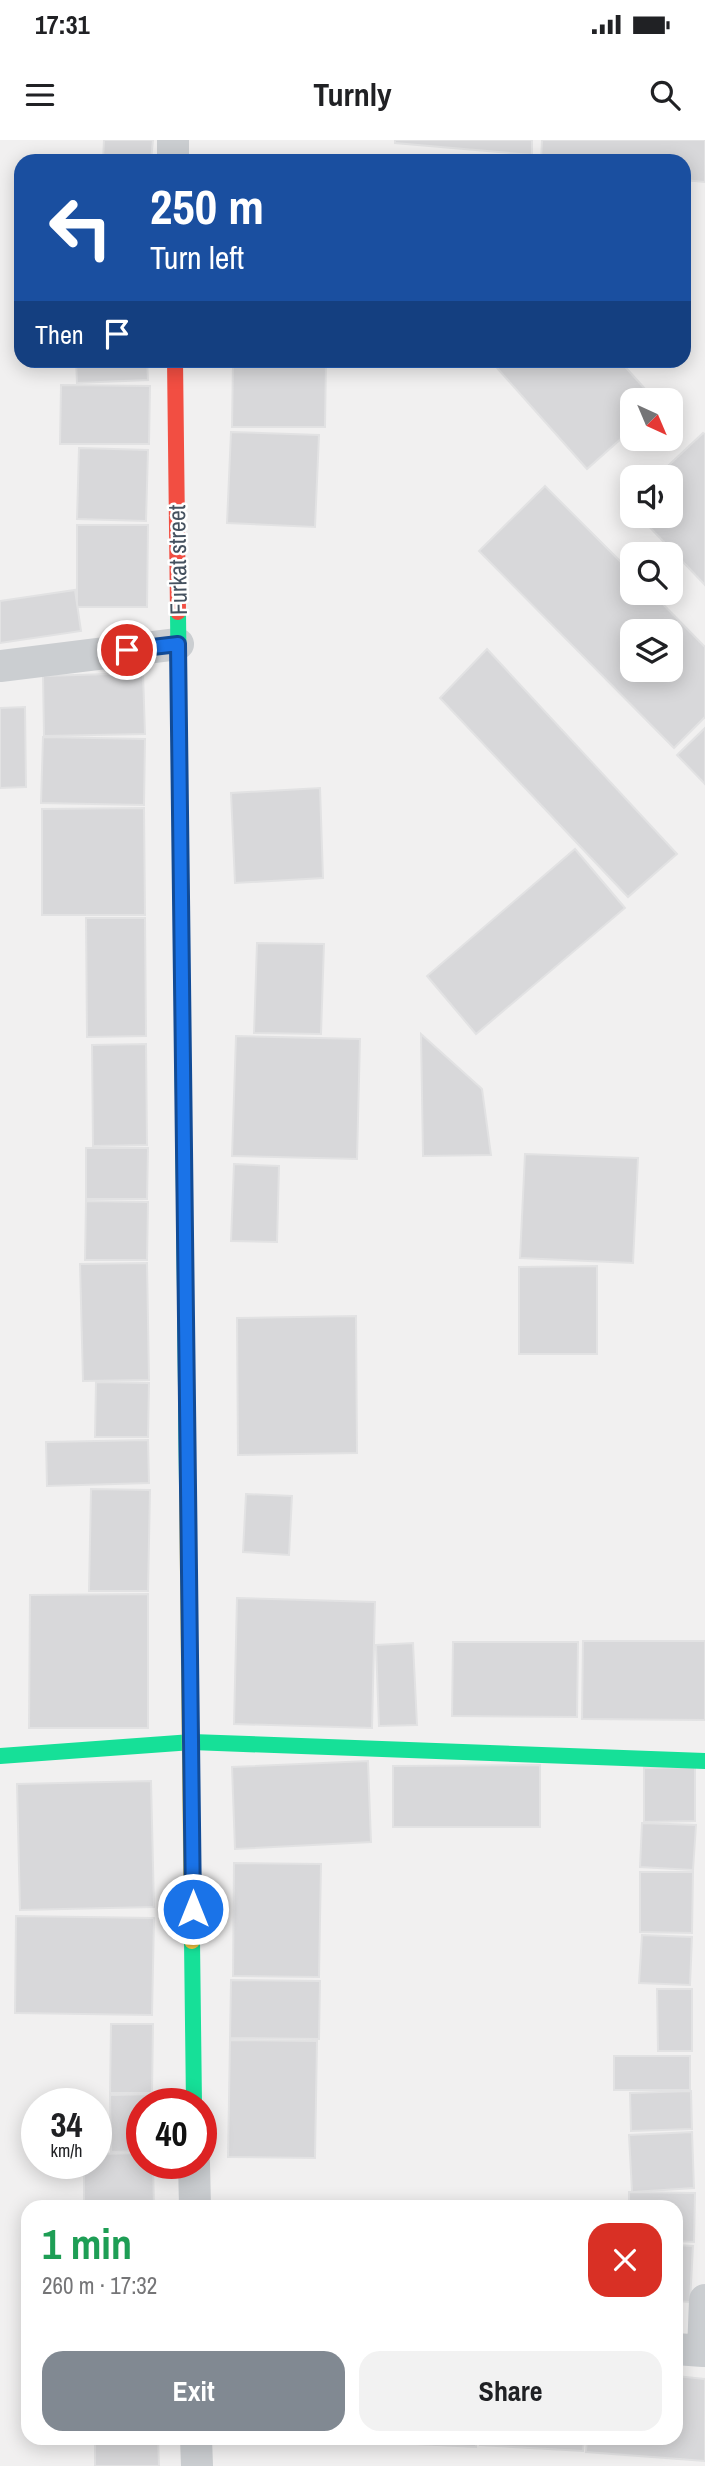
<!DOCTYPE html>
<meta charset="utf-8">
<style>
body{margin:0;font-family:"Archivo Narrow",sans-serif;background:#f2f2f2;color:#202124;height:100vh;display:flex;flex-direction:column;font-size:26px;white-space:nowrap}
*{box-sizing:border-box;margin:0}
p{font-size:23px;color:#757577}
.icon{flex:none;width:38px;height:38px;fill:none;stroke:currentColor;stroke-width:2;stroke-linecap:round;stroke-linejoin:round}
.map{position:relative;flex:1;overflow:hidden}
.drawer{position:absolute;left:21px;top:2060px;width:662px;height:245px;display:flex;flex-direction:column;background:#fff;border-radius:21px;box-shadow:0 4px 18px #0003}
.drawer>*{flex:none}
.guide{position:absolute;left:14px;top:14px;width:677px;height:214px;border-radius:21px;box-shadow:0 4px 18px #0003;background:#1a4fa0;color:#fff;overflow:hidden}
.needle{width:46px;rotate:136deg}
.controls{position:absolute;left:620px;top:248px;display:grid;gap:14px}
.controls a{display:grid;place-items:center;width:63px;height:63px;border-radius:14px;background:#fff;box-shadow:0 4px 18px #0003;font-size:35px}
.speed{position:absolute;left:21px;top:1948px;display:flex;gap:14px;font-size:35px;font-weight:700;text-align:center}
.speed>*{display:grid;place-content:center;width:91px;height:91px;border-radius:50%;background:#fff;box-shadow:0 4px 18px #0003;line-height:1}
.speed small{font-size:18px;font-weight:400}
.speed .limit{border:10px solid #d22;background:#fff;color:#111}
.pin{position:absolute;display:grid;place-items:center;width:60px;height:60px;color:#fff;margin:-30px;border:4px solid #fff;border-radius:50%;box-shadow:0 2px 7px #0007}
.me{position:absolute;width:77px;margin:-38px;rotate:0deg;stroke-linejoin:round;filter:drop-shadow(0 0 5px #0008)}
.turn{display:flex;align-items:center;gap:24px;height:147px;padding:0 21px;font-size:32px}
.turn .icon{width:91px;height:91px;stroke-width:2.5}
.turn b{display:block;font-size:49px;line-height:60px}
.then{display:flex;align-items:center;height:66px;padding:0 21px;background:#0003;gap:14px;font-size:26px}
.round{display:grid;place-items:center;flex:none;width:74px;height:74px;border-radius:21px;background:#f2f2f2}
.summary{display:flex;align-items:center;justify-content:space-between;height:119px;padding:0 21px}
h1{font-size:42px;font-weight:800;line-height:52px;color:#1e9e55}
.action{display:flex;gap:14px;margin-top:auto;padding:14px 21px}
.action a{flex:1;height:80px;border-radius:21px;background:#818992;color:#fff;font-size:28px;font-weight:800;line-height:80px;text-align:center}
.action a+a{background:#f2f2f2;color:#202124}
.status{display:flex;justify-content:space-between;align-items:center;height:49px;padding:0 35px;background:#fff;direction:ltr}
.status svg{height:19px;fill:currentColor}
header{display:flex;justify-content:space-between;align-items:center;height:91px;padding:0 21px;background:#fff;font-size:32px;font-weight:800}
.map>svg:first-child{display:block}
.building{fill:#d8d8da;stroke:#e2e2e3;stroke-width:2;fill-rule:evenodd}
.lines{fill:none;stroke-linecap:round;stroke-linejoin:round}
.street{stroke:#cbced1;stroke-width:32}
.fast{stroke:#16e098;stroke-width:16}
.slow{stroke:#ffcf43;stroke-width:16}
.jam{stroke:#f24e42;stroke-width:16}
.route-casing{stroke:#114b97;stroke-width:18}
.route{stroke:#1a73e8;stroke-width:12}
.labels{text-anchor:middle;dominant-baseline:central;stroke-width:5;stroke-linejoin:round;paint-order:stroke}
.street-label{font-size:24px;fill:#45515f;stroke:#fff}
</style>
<div class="status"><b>17:31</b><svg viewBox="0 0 49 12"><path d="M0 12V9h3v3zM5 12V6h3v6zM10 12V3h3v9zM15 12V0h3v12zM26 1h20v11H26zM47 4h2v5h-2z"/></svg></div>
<header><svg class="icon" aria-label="menu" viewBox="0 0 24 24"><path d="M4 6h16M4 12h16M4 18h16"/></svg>Turnly<svg class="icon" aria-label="search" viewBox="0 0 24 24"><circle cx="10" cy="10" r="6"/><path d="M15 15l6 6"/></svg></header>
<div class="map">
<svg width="705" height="2326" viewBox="0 0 705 2326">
<rect width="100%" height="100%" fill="#f1f0f0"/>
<g class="building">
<polygon points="104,0 153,0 151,21 103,21"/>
<polygon points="395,0 532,0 532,15 395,3"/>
<polygon points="542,0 705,0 705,42 684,40 684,21 541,21"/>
<polygon points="76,220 147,220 148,240 77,243"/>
<polygon points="233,220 326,220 325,287 232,287"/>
<polygon points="490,220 619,220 656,261 632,261 632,289 587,329"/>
<polygon points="61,245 150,246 149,304 60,304"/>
<polygon points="231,292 319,295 315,387 227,383"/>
<polygon points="703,293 705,294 705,445 639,376 670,376 670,338 655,338"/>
<polygon points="79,308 148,310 146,381 77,379"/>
<path d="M 545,346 L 632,433 L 632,453 L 652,453 L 705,507 L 705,577 L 674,608 L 479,411 ZM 632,492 L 670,492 L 670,530 L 632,530 Z"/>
<polygon points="77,385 148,385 147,467 77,467"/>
<polygon points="75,450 81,491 0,503 0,461"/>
<polygon points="487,509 677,714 628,757 440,558"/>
<polygon points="143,533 145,594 44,596 43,536"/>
<polygon points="25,567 26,647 0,648 0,568"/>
<polygon points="705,588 705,644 677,615"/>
<polygon points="43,597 145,599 144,665 41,663"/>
<polygon points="320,648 323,738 235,743 231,653"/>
<polygon points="144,668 145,775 42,775 42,669"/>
<polygon points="575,709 625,768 476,894 427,836"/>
<polygon points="86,778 145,778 146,896 87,897"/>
<polygon points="257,803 324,804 321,894 254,893"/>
<polygon points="421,894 482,949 491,1015 423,1016"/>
<polygon points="236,896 360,899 357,1019 232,1016"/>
<polygon points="146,904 147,1005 93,1006 92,905"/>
<polygon points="86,1008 148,1008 147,1059 86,1059"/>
<polygon points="525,1014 638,1018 633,1123 520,1118"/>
<polygon points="234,1024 279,1026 277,1102 231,1101"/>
<polygon points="86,1061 148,1062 147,1120 85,1120"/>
<polygon points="147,1123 149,1240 83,1241 80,1124"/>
<polygon points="597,1126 597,1214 519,1214 519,1127"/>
<polygon points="356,1176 357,1313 238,1315 237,1178"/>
<polygon points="96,1242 149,1243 148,1297 95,1297"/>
<polygon points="148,1300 149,1343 47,1346 46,1302"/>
<polygon points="91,1349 150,1350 148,1451 89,1451"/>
<polygon points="246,1354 292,1356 289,1415 243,1412"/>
<polygon points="148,1454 148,1588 29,1588 30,1455"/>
<polygon points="237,1458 375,1462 372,1588 234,1584"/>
<polygon points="583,1501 705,1501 705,1580 582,1579"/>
<polygon points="453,1502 578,1502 577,1577 452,1576"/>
<polygon points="413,1503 417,1585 379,1586 376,1505"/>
<polygon points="368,1621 371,1702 235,1709 232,1627"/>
<polygon points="540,1625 540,1687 393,1687 393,1626"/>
<polygon points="695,1627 695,1681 644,1682 644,1628"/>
<polygon points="151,1641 154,1767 20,1770 17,1644"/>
<polygon points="642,1683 696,1685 693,1730 640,1727"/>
<polygon points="234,1723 321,1724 319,1837 233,1836"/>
<polygon points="640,1732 693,1732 692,1793 640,1792"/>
<polygon points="16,1776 154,1778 152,1875 15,1873"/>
<polygon points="642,1795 692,1797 690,1845 639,1843"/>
<polygon points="231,1840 320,1841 319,1899 230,1898"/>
<polygon points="657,1849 692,1849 692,1911 658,1911"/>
<polygon points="111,1884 153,1884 152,1953 110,1953"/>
<polygon points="230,1900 317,1901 315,2018 228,2017"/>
<rect x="614" y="1916" width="76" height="34"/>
<polygon points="691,1951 692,1989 631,1991 630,1953"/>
<polygon points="153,1954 153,1964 142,1964 142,2011 111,2012 110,1955"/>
<polygon points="692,1992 694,2048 632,2052 629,1995"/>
<polygon points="142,2013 142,2023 153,2023 154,2067 84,2067 84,2023 96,2023 96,2014"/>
<polygon points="629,2052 695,2053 694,2102 676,2101 676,2067 629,2067"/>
<polygon points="676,2105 693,2106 690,2162 676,2161"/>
<polygon points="676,2236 705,2239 705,2321 586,2312 587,2298 676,2298"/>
<polygon points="95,2298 158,2298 159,2326 95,2326"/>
<polygon points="418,2298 476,2298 476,2307 417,2304"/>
<polygon points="481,2298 584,2298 583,2311 480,2305"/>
</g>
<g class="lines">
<g class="street">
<polyline points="173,0 173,21"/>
<polyline points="0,526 178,504"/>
<polyline points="194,2023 195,2067"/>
<polyline points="676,2209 703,2211 705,2160"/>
<polyline points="196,2298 197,2326"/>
</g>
<g class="fast">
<polyline points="178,472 187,1344"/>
<polyline points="0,1616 192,1602 705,1621"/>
<polyline points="192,1801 194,1964"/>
</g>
<polyline class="slow" points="187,1344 192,1801"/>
<polyline class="jam" points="175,220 178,472"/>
</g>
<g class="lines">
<defs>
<polyline id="route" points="127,510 178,504 193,1769"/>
</defs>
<use href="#route" class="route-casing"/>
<use href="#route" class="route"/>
</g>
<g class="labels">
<g class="street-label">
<text transform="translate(177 420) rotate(-91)">Furkat street</text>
</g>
</g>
</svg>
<div class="controls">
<a><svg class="needle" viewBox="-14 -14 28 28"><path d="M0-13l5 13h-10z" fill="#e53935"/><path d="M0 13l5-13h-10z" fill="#757577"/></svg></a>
<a><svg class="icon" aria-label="sound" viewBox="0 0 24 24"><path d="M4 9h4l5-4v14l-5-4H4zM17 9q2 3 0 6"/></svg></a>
<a><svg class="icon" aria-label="search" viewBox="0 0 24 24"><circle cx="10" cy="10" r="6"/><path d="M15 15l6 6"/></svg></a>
<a><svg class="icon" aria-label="layers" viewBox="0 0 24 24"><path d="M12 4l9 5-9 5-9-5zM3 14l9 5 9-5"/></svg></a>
</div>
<div class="speed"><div>34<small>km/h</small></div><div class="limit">40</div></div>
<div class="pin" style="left:127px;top:510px;background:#d93025"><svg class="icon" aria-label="arrive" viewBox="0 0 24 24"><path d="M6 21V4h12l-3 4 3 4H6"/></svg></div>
<svg class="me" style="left:193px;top:1769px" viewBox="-20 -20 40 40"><circle r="17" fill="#1a73e8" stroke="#fff" stroke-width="3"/><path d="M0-11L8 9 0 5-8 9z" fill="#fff"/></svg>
<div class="guide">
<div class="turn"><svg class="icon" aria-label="left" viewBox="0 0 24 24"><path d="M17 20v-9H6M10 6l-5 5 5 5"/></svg><div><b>250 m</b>Turn left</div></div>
<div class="then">Then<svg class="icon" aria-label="arrive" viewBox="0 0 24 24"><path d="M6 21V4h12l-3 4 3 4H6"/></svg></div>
</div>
<section class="drawer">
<div class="summary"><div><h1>1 min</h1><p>260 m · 17:32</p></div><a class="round" style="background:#d93025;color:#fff"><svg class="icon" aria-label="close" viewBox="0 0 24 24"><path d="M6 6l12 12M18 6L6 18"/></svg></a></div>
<div class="action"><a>Exit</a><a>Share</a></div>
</section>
</div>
